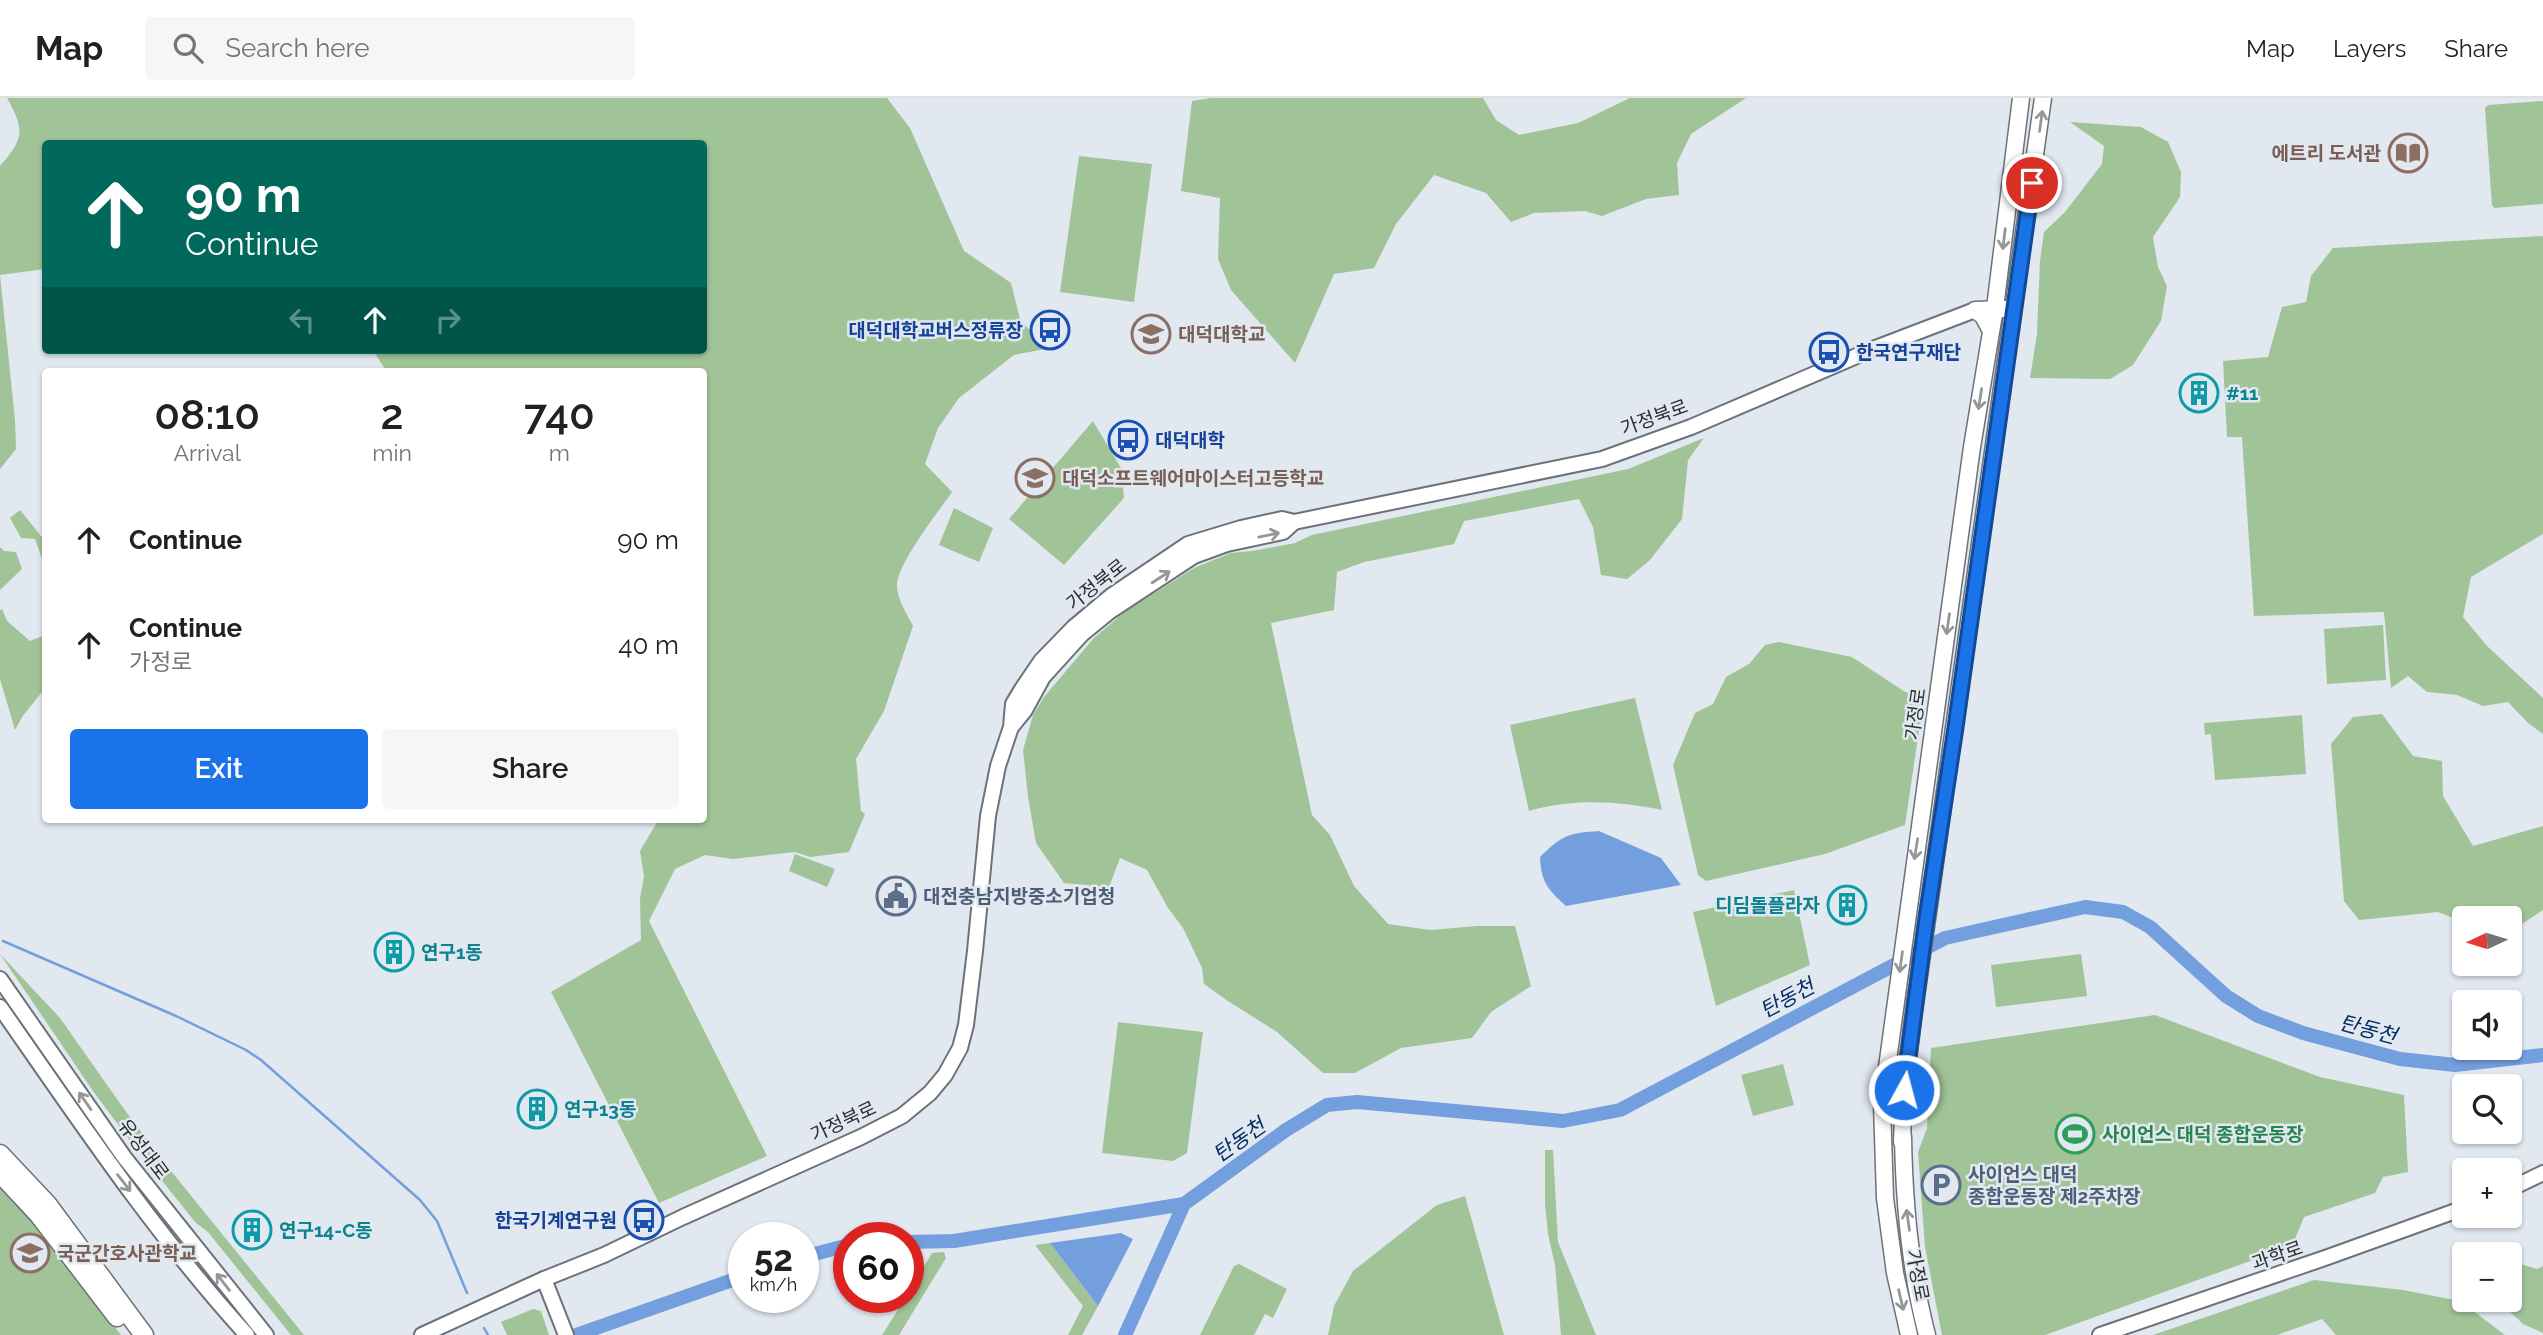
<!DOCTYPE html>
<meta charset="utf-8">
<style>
body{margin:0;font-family:Raleway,"Noto Sans KR",sans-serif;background:#f6f6f6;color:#202124;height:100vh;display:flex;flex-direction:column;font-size:26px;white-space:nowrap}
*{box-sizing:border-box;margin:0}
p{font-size:23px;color:#757577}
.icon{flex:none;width:38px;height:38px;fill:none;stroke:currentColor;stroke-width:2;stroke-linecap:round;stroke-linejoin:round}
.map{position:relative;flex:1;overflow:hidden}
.panel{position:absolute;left:42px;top:270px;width:665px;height:455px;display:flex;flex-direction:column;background:#fff;border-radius:7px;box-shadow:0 2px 5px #0004}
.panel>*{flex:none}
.banner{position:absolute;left:42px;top:42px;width:665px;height:214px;border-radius:7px;box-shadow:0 2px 5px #0004;background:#00695c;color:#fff;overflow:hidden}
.needle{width:46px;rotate:266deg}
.tools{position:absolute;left:2452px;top:808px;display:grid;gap:14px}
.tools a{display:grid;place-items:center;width:70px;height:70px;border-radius:7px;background:#fff;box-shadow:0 2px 5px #0004;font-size:35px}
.speed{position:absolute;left:728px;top:1124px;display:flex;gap:14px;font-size:35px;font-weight:700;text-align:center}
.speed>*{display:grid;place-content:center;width:91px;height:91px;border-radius:50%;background:#fff;box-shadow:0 2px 5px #0004;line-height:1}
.speed small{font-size:18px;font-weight:400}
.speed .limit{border:10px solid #d22;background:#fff;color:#111}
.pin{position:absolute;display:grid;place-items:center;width:60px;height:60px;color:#fff;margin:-30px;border:4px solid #fff;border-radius:50%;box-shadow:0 2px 7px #0007}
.me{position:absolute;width:77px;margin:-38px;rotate:7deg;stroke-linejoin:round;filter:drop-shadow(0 0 5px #0008)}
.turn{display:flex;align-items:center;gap:24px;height:147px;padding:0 28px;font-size:32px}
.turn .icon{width:91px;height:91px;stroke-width:2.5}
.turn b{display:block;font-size:49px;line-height:60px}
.lanes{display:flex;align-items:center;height:66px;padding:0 28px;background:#0003;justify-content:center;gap:35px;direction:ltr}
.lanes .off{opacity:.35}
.eta{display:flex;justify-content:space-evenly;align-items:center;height:119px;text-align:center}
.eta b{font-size:42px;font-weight:600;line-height:49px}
.button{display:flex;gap:14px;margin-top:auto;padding:14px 28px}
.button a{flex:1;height:80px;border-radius:7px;background:#1a73e8;color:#fff;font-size:28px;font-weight:600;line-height:80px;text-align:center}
.button a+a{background:#f6f6f6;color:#202124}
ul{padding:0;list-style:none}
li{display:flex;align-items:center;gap:21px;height:105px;padding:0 28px}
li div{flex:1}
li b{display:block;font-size:26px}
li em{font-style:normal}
header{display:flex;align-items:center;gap:42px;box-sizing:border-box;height:98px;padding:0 35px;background:#fff;border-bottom:2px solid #e0e0e0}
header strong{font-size:33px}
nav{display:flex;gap:38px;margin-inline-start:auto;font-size:24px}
.search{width:490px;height:63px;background:#f6f6f6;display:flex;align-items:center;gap:18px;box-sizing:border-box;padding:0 24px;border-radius:7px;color:#757577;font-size:26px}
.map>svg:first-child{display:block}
.green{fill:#a1c398}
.water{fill:#739fde}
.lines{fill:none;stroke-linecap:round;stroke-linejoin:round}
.stream{stroke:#739fde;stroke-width:2.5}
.river{stroke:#739fde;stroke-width:14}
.secondary-casing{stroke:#6c7279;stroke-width:18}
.primary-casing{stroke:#6c7279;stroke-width:19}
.highway-casing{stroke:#6c7279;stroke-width:21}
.secondary{stroke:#fff;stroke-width:14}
.primary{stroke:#fff;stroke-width:16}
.highway{stroke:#fff;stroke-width:18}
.oneway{stroke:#959698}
.route-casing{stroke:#114b97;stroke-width:18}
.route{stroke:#1a73e8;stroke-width:12}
.labels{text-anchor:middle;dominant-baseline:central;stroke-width:5;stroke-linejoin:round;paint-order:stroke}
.education-label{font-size:19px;font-weight:bold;fill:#785e54;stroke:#e1e8f0;text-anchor:start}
.transit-label{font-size:19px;font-weight:bold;fill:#164399;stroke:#e1e8f0;text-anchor:end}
.culture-label{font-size:19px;font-weight:bold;fill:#0d838f;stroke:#e1e8f0;text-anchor:start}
.street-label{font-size:19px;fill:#2b2e30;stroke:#e1e8f0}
.service-label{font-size:19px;font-weight:bold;fill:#4e5e75;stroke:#e1e8f0;text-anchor:start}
.leisure-label{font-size:19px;font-weight:bold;fill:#27864d;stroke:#e1e8f0;text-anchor:start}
.water-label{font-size:21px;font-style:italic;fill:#022c64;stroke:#e1e8f0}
</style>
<header>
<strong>Map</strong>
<div class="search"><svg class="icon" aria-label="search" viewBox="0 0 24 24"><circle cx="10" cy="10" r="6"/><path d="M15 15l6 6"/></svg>Search here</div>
<nav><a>Map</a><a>Layers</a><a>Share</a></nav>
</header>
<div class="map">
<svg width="2543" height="1237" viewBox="0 0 2543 1237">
<rect width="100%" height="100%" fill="#e1e8f0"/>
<g class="green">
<path d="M 7,0 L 887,0 L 910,30 L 964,153 L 1011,185 L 1020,221 L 1045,251 L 1014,257 L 959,300 L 938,330 L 925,366 L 952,394 C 939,413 896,467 897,488 C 897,501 907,516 913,528 L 884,613 L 856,661 L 861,713 L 865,716 L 849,754 L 810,759 L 795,754 L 733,761 L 705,757 L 675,771 L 649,823 L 767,1058 L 659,1105 L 551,894 L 641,842 L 640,800 L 644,779 L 640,753 L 659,721 L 704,721 L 704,273 L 386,273 L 373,252 L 704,252 L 704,46 L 46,46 L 45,171 L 0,177 L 15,322 L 16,351 L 0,371 L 0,68 C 24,41 25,32 7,0 Z"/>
<polygon points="1211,0 1483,0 1496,22 1519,37 1578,25 1630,0 1746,0 1691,36 1677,65 1679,97 1646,101 1602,118 1585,113 1534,115 1511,124 1486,95 1434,77 1396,126 1374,170 1334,176 1295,265 1231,192 1218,161 1220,100 1181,93 1192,3"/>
<polygon points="2543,3 2543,106 2494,110 2492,107 2485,10 2488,7"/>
<polygon points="2070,24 2141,29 2168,44 2181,74 2180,99 2153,139 2158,169 2167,188 2161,223 2133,267 2110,281 2030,280 2037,236 2040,163 2044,134 2065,114 2102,66 2104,48"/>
<polygon points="1079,58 1152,66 1134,204 1060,194"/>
<polygon points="2543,138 2543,436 2471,479 2463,519 2487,548 2543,600 2543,636 2528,625 2508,604 2483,608 2457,597 2427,594 2408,578 2391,590 2384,514 2254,518 2242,339 2227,339 2223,263 2268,259 2282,209 2306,204 2311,178 2333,150"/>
<polygon points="1093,323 1121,370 1124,400 1064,467 1009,421"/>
<polygon points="1704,340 1688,362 1682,421 1650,462 1627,481 1601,477 1593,429 1579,401 1464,423 1454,446 1364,464 1337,474 1334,512 1271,525 1312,717 1330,737 1354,788 1388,826 1430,832 1477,828 1515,828 1531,888 1491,914 1472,940 1401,950 1355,975 1323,975 1277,934 1228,903 1204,886 1202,870 1183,830 1168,810 1147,772 1120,760 1109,789 1064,785 1036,745 1028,699 1023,652 1033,617 1044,599 1093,541 1123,515 1194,470 1231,455 1252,453 1295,445 1312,437 1628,371"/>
<polygon points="954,410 993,430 979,464 939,447"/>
<polygon points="20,412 45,443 45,469 35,441 21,440 10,420"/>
<polygon points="0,449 4,453 16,454 22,471 0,492"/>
<polygon points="2,511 7,523 30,543 45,537 45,590 22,619 15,632 0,581 0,512"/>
<polygon points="2383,527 2386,582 2327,586 2324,531"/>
<polygon points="1779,544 1852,559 1905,594 1924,599 1905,727 1825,756 1706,783 1698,777 1673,667 1695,615 1713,606 1726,579 1749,566 1765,547"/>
<path d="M 1635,600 L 1662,712 C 1618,703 1573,700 1529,713 L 1510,627 Z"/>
<polygon points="2382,616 2413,658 2442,663 2443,698 2473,748 2543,728 2543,812 2522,826 2510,827 2510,821 2464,821 2464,831 2459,832 2453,820 2438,814 2359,822 2344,803 2331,646 2353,619"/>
<polygon points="2302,617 2306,676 2215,682 2211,636 2205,637 2204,625"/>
<polygon points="795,756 835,771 827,789 789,773"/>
<polygon points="1794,792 1810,867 1716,908 1693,814"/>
<polygon points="0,856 60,920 124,1011 171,1073 304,1237 291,1237 208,1134 196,1125 134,1048 93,993"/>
<polygon points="2081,856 2087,898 1996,909 1991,867"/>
<polygon points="2155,917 2320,979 2404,997 2408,1074 2383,1079 2375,1095 2304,1119 2292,1148 2045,1237 1942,1237 1925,1149 1918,1054 1927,1030 1931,950"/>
<polygon points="1118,924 1203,934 1187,1055 1173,1063 1102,1055"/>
<polygon points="1783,966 1794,1007 1753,1018 1741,977"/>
<polygon points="1545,1052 1553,1052 1558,1144 1596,1237 1561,1237 1555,1167 1548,1136 1545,1106"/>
<polygon points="0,1086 45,1137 121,1237 0,1237"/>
<polygon points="1465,1098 1504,1237 1328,1237 1334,1208 1353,1173 1437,1107"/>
<polygon points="1050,1145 1098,1208 1082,1237 1068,1237 1083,1208 1035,1147"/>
<polygon points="944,1154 946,1160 899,1237 882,1237 906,1199 908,1199 908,1195 932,1155"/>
<polygon points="2510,1163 2537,1171 2543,1168 2543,1235 2523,1226 2498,1202 2510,1202"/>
<polygon points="1239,1166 1287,1191 1273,1220 1265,1216 1254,1237 1200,1237 1234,1168"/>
<polygon points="2314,1182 2403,1192 2460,1203 2505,1237 2336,1237 2322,1221 2277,1237 2153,1237"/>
<polygon points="533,1211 541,1213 549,1237 507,1237 501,1224"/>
</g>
<g class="water">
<path d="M 1599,733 L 1661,760 L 1681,787 L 1566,808 C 1548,792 1541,784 1540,759 C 1562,737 1569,735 1599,733 Z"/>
<polygon points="1121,1135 1133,1141 1098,1208 1050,1145"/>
</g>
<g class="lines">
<g class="stream">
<polyline points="3,843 176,918 246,952 261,962 420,1102 437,1123 467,1195"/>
<polyline points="484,1230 488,1237"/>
</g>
<g class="river">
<polyline points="908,1144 954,1143 1184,1106"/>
<polyline points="803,1159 849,1147"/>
<polyline points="576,1237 744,1178"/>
<polyline points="1125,1237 1184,1106 1286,1032 1327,1007 1357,1004 1563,1023 1620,1012 1945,840 2085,809 2123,814 2150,829 2226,898 2258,918 2303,935 2400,961 2455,967 2543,957"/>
</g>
<defs>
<g id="secondary">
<polyline points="1012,628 1025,612 1043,579 1082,536 1109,514 1194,458 1227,446 1283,434 1294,424"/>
<polyline points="0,881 124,1059 266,1237"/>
<path d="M 0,909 C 78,1021 155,1136 247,1237"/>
<polyline points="2510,1091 2543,1075"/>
<polyline points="544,1181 566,1237"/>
<polyline points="422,1237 544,1181 604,1157 683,1119 861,1039 902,1018 930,995 945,977 960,950 966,927 975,853 988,718 998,668 1011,629 1013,606 1022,591 1041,563 1074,529 1111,498 1188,446 1241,430 1282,421 1294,424 1602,361 1691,329 1873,251 1975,212"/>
<polyline points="2100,1237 2325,1160 2464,1110"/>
</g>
<g id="primary">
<polyline points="1991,233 1983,218 1975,212 2005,211"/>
<polyline points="1909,1237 1895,1175 1885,1100 1882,1006 1972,349 1995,210 2021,0"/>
<path d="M 1927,1237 C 1910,1172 1904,1105 1903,1038 L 1902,1044 L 1904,992 L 1915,906 L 2043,0"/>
</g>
<g id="highway">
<polyline points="0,1056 48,1107 144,1237"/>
<polyline points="0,1075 39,1117 117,1219"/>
</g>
</defs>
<use href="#secondary" class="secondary-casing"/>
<use href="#primary" class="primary-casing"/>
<use href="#highway" class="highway-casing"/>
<use href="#secondary" class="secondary"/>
<use href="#primary" class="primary"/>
<use href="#highway" class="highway"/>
</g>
<defs><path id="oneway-shaft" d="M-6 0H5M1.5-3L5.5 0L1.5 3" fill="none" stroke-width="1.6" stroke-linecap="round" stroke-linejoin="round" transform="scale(1.75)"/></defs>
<g class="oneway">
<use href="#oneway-shaft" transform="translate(2041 23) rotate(-82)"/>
<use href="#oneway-shaft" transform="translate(2004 141) rotate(97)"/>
<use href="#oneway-shaft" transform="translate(1980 301) rotate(99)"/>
<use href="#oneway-shaft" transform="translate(1269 437) rotate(-12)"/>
<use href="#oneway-shaft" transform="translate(1161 479) rotate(-33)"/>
<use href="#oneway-shaft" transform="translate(1948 526) rotate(98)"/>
<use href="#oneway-shaft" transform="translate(1916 751) rotate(99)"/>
<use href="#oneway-shaft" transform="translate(1901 864) rotate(98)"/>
<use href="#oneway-shaft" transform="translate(85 1003) rotate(-125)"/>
<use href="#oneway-shaft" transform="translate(124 1085) rotate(52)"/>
<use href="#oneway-shaft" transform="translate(1908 1122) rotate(-98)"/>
<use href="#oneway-shaft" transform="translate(223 1184) rotate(-128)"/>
<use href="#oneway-shaft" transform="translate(1901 1202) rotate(77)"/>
</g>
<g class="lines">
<defs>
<polyline id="route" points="1904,992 1926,824 1955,633 2032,85"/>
</defs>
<use href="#route" class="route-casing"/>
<use href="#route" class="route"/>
</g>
<defs>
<symbol id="library-ring" viewBox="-11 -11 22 22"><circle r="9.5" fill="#e1e8f0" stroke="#8d6e63" stroke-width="1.5"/><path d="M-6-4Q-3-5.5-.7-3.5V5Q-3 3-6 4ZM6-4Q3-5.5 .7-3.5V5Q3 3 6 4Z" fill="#8d6e63"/></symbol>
<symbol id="bus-ring" viewBox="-11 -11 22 22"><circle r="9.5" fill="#e1e8f0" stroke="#1a4fb4" stroke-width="1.5"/><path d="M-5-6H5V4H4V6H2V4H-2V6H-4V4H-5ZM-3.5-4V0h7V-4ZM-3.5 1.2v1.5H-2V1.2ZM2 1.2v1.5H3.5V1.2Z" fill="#1a4fb4"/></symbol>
<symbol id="university-ring" viewBox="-11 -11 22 22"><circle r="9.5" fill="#e1e8f0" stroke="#8d6e63" stroke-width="1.5"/><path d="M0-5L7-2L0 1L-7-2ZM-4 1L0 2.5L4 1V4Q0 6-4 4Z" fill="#8d6e63"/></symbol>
<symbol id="building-ring" viewBox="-11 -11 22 22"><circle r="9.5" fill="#e1e8f0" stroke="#0f9aa8" stroke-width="1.5"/><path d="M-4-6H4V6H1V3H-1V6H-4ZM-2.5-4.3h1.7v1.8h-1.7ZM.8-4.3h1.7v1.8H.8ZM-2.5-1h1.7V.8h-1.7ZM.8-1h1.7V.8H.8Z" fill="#0f9aa8"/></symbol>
<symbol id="school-ring" viewBox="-11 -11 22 22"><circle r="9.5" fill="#e1e8f0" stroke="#8d6e63" stroke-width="1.5"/><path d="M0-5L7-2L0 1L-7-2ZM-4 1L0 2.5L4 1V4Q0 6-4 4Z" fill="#8d6e63"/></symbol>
<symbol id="civic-ring" viewBox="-11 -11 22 22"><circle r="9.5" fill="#e1e8f0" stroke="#5c6f8a" stroke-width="1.5"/><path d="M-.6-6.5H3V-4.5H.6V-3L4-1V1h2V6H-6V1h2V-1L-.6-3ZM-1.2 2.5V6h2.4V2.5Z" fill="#5c6f8a"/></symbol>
<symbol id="stadium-ring" viewBox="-11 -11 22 22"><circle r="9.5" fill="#e1e8f0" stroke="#2e9e5b" stroke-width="1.5"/><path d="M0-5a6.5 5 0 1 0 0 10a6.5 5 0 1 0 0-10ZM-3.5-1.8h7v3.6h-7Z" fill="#2e9e5b"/></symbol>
<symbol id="parking-ring" viewBox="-11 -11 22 22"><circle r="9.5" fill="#e1e8f0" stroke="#5c6f8a" stroke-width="1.5"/><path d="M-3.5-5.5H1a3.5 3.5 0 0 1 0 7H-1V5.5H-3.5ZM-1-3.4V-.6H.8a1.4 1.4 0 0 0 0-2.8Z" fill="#5c6f8a"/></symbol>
</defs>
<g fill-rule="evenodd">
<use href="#library-ring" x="2386" y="33" width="44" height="44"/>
<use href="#bus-ring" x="1028" y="210" width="44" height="44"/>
<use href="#university-ring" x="1129" y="214" width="44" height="44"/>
<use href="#bus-ring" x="1807" y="232" width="44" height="44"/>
<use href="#building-ring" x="2177" y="273" width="44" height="44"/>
<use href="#bus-ring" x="1106" y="320" width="44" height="44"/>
<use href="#school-ring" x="1013" y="358" width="44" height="44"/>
<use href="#civic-ring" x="874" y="776" width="44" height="44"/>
<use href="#building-ring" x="1825" y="785" width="44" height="44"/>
<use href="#building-ring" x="372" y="832" width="44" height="44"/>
<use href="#building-ring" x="515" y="989" width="44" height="44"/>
<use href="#stadium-ring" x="2053" y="1014" width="44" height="44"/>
<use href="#parking-ring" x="1919" y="1065" width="44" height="44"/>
<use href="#bus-ring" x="622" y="1100" width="44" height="44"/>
<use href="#building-ring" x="230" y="1110" width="44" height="44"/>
<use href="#university-ring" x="8" y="1133" width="44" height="44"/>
</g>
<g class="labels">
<g class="education-label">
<text x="2381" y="55" text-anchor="end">에트리 도서관</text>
<text x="1178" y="236">대덕대학교</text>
<text x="1062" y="380">대덕소프트웨어마이스터고등학교</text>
<text x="57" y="1155">국군간호사관학교</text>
</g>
<g class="transit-label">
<text x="1023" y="232">대덕대학교버스정류장</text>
<text x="1856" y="254" text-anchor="start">한국연구재단</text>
<text x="1155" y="342" text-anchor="start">대덕대학</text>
<text x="617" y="1122">한국기계연구원</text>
</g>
<g class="culture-label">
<text x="2226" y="295">#11</text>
<text x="1820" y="807" text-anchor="end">디딤돌플라자</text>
<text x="421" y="854">연구1동</text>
<text x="564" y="1011">연구13동</text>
<text x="279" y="1132">연구14-C동</text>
</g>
<g class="street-label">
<text transform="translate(1654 319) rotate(-20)">가정북로</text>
<text transform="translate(1096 486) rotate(-38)">가정북로</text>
<text transform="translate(1915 616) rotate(-82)">가정로</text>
<text transform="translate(843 1023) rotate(-25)">가정북로</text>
<text transform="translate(144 1051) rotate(53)">유성대로</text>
<text transform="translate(2277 1157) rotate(-19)">과학로</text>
<text transform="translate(1918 1177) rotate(79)">가정로</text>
</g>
<g class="service-label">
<text x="923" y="798">대전충남지방중소기업청</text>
<text x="1968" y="1076">사이언스 대덕<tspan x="1968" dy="22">종합운동장 제2주차장</tspan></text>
</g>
<g class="leisure-label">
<text x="2102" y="1036">사이언스 대덕 종합운동장</text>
</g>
<g class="water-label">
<text transform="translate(1787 900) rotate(-28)">탄동천</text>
<text transform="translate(2368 931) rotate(15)">탄동천</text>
<text transform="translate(1239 1042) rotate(-35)">탄동천</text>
</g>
</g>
</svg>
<div class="tools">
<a><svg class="needle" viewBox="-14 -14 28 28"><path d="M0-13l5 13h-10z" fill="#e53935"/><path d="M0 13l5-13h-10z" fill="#757577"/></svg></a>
<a><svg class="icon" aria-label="sound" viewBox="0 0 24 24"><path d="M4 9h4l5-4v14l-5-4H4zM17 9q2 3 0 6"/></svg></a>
<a><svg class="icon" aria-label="search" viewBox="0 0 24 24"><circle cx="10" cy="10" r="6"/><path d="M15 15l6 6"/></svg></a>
<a>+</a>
<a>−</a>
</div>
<div class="speed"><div>52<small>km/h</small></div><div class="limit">60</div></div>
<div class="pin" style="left:2032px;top:85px;background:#d93025"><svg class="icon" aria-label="arrive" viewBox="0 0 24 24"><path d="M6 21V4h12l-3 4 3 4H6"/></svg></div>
<svg class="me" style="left:1904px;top:992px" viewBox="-20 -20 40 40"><circle r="17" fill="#1a73e8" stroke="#fff" stroke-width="3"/><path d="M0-11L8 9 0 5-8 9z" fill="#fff"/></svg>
<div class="banner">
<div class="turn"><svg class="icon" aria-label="ahead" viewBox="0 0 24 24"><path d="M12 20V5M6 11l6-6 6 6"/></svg><div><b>90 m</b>Continue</div></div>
<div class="lanes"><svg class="icon off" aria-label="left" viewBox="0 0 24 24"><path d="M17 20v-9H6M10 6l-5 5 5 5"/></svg><svg class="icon" aria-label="ahead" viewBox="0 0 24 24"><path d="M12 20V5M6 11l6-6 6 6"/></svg><svg class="icon off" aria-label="right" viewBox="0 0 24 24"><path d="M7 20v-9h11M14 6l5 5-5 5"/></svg></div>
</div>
<section class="panel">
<div class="eta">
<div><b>08:10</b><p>Arrival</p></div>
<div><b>2</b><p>min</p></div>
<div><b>740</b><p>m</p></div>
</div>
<ul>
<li><svg class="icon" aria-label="ahead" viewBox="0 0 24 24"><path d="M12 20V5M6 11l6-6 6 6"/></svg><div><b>Continue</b></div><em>90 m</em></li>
<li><svg class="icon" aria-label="ahead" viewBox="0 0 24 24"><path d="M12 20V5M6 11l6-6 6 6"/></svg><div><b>Continue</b><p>가정로</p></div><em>40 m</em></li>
</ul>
<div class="button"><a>Exit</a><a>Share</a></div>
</section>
</div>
